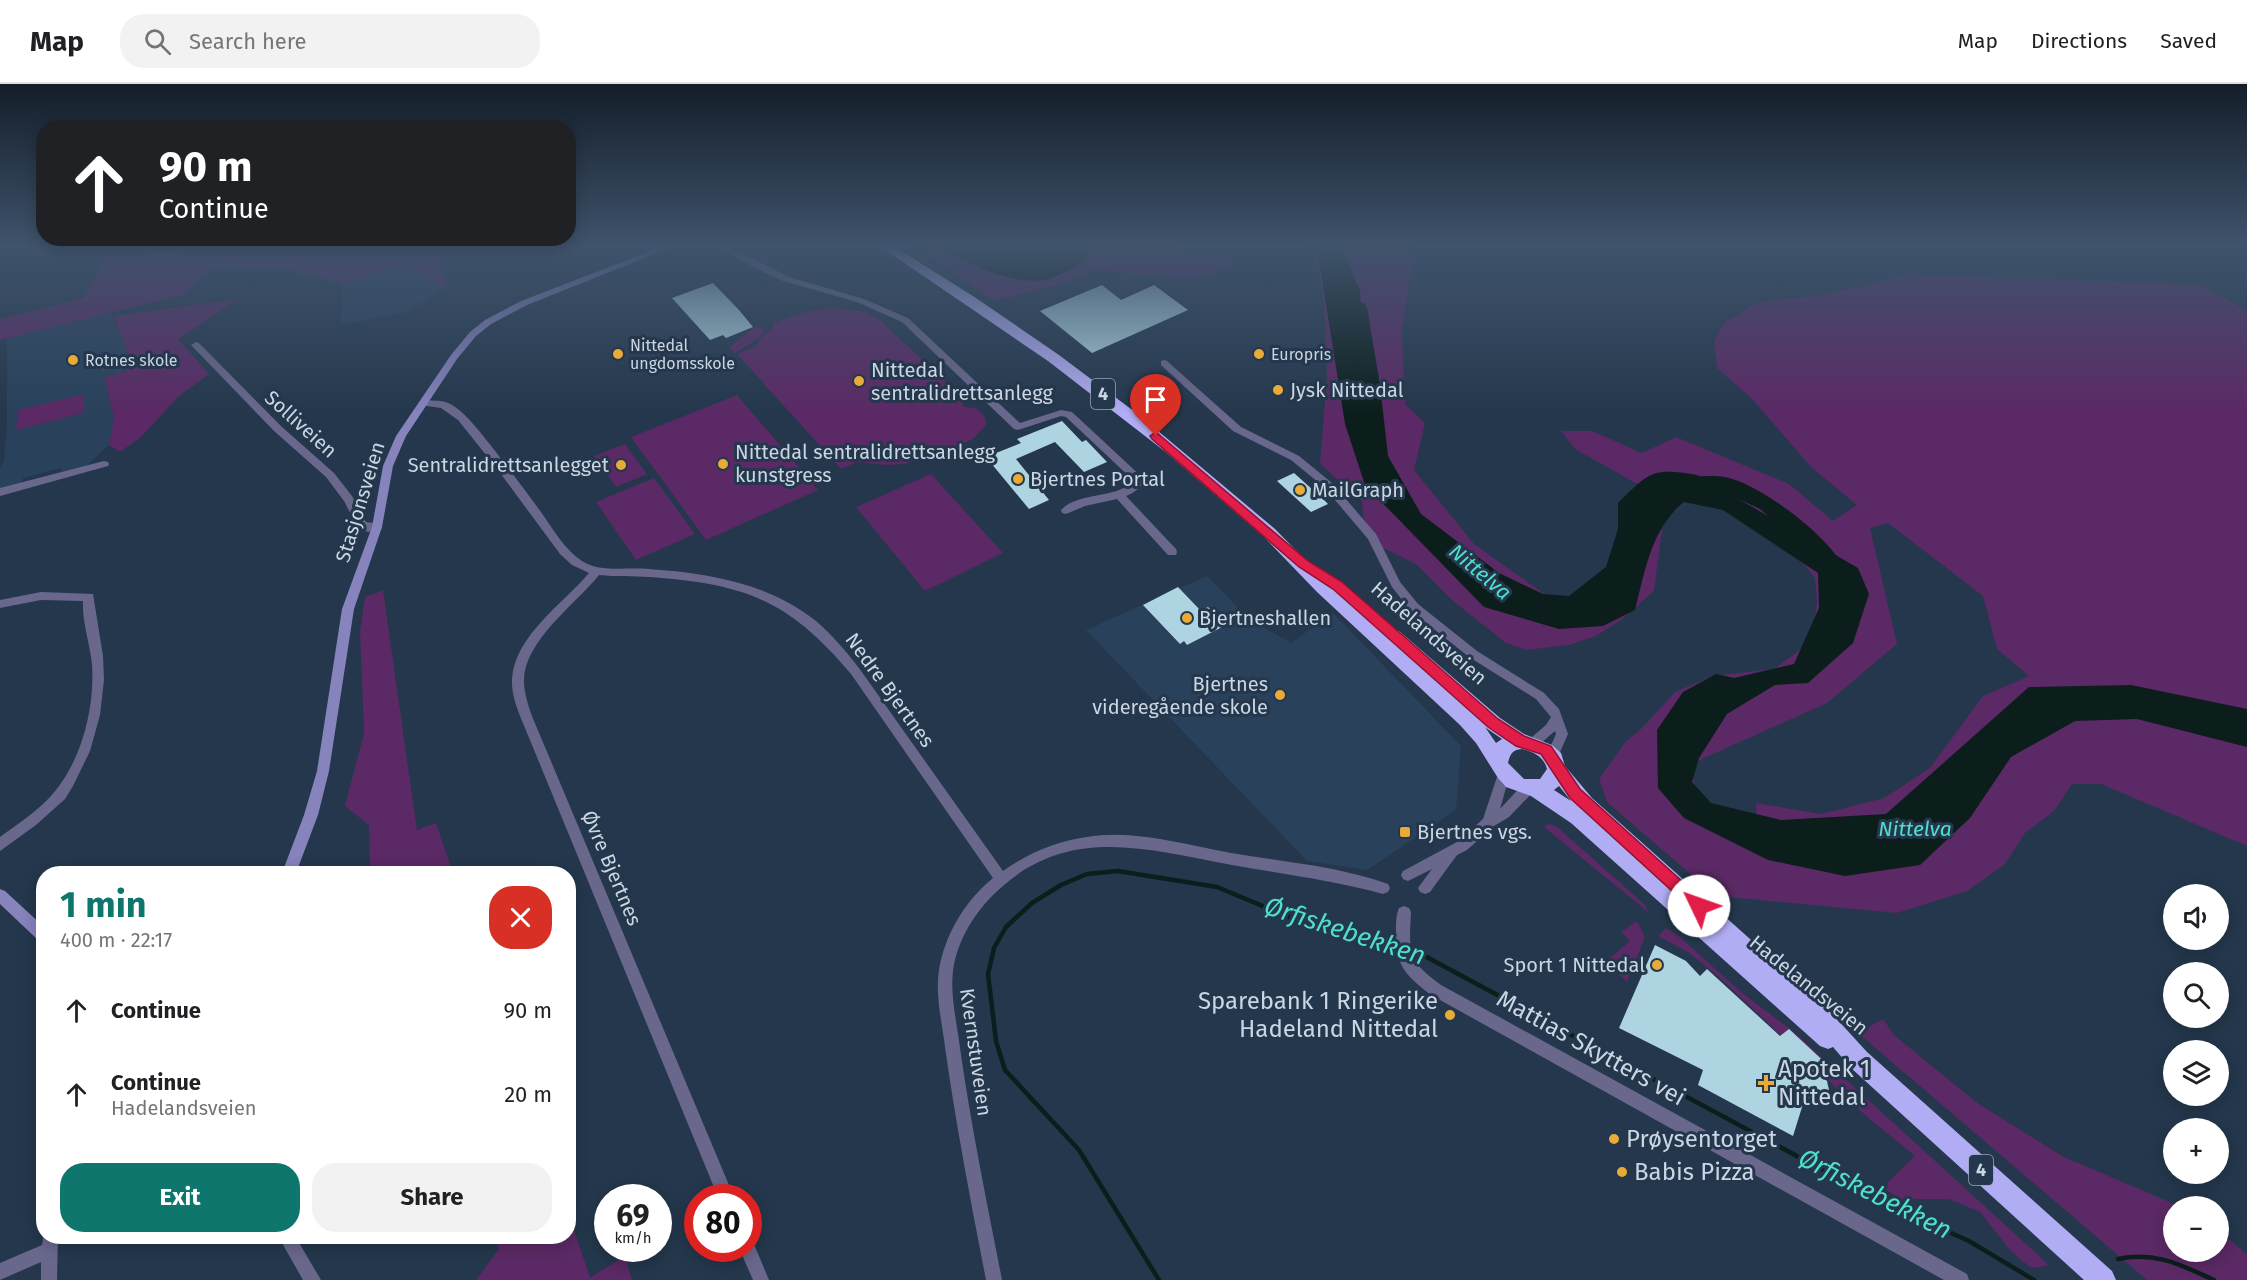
<!DOCTYPE html>
<meta charset="utf-8">
<style>
body{margin:0;font-family:"Fira Sans",sans-serif;background:#f2f2f2;color:#202124;height:100vh;display:flex;flex-direction:column;font-size:22px;white-space:nowrap}
*{box-sizing:border-box;margin:0}
p{font-size:20px;color:#757577}
.icon{flex:none;width:33px;height:33px;fill:none;stroke:currentColor;stroke-width:2;stroke-linecap:round;stroke-linejoin:round}
.map{position:relative;flex:1;overflow:hidden}
.side{position:absolute;left:36px;top:782px;width:540px;height:378px;display:flex;flex-direction:column;background:#fff;border-radius:24px;box-shadow:0 3px 15px #0003}
.side>*{flex:none}
.hud{position:absolute;left:36px;top:36px;width:540px;height:126px;border-radius:24px;box-shadow:0 3px 15px #0003;background:#202124;color:#fff;overflow:hidden}
.tools{position:absolute;left:2163px;top:800px;display:grid;gap:12px}
.tools a{display:grid;place-items:center;width:66px;height:66px;border-radius:50%;background:#fff;box-shadow:0 3px 15px #0003;font-size:30px}
.speed{position:absolute;left:594px;top:1100px;display:flex;gap:12px;font-size:30px;font-weight:700;text-align:center}
.speed>*{display:grid;place-content:center;width:78px;height:78px;border-radius:50%;background:#fff;box-shadow:0 3px 15px #0003;line-height:1}
.speed small{font-size:15px;font-weight:400}
.speed .limit{border:9px solid #d22;background:#fff;color:#111}
.pin{position:absolute;display:grid;place-items:center;width:51px;height:51px;color:#fff;margin:-62px -26px;border-radius:50% 50% 50% 0;rotate:-45deg;box-shadow:0 0 6px #0007}
.pin .icon{rotate:45deg}
.me{position:absolute;width:66px;margin:-33px;rotate:312deg;stroke-linejoin:round;filter:drop-shadow(0 0 4px #0008)}
.turn{display:flex;align-items:center;gap:21px;height:126px;padding:0 24px;font-size:27px}
.turn .icon{width:78px;height:78px;stroke-width:2.5}
.turn b{display:block;font-size:42px;line-height:51px}
.round{display:grid;place-items:center;flex:none;width:63px;height:63px;border-radius:24px;background:#f2f2f2}
.head{display:flex;align-items:center;justify-content:space-between;height:102px;padding:0 24px}
h1{font-size:36px;font-weight:700;line-height:45px;color:#0f766e}
.cta{display:flex;gap:12px;margin-top:auto;padding:12px 24px}
.cta a{flex:1;height:69px;border-radius:24px;background:#0f766e;color:#fff;font-size:24px;font-weight:700;line-height:69px;text-align:center}
.cta a+a{background:#f2f2f2;color:#202124}
ul{padding:0;list-style:none}
li{display:flex;align-items:center;gap:18px;height:84px;padding:0 24px}
li div{flex:1}
li b{display:block;font-size:22px}
li em{font-style:normal}
header{display:flex;align-items:center;gap:36px;box-sizing:border-box;height:84px;padding:0 30px;background:#fff;border-bottom:2px solid #e0e0e0}
header strong{font-size:28px}
nav{display:flex;gap:33px;margin-inline-start:auto;font-size:21px}
.search{width:420px;height:54px;background:#f2f2f2;display:flex;align-items:center;gap:15px;box-sizing:border-box;padding:0 21px;border-radius:24px;color:#757577;font-size:22px}
.map>svg:first-child{display:block}
.built{fill:#29415b}
.green{fill:#5b2965;fill-rule:evenodd}
.water{fill:#0b1e1b}
.lines{fill:none;stroke-linecap:round;stroke-linejoin:round}
.stream{stroke:#0b1e1b;stroke-width:4.5}
.river{fill:#0b1e1b;fill-rule:evenodd}
.building{fill:#add4e0}
.street{fill:#69688c;fill-rule:evenodd}
.secondary{fill:#8683bd;fill-rule:evenodd}
.highway{fill:#b1adf5;fill-rule:evenodd}
.route{fill:#e11d48;stroke:#92132f;stroke-width:1.5}
.poi-dot{fill:#e9ab38;stroke:#24374c;stroke-width:2}
.labels{text-anchor:middle;dominant-baseline:central;stroke-width:6;stroke-linejoin:round;paint-order:stroke}
.far-poi-label{font-size:16px;fill:#cad6e3;stroke:#24374c;text-anchor:start}
.shield{fill:#24374c;stroke:#98a6b6;stroke-width:1.5}
.shield-label{font-size:18px;font-weight:bold;fill:#cad6e3}
.poi-label{font-size:20px;fill:#cad6e3;stroke:#24374c;text-anchor:start}
.street-label{font-size:20px;fill:#cad6e3;stroke:#24374c}
.water-label{font-size:21px;font-style:italic;fill:#4fdfcb;stroke:#24374c}
.near-poi-label{font-size:24px;fill:#cad6e3;stroke:#24374c;text-anchor:start}
.near-street-label{font-size:24px;fill:#cad6e3;stroke:#24374c}
.near-water-label{font-size:26px;font-style:italic;fill:#4fdfcb;stroke:#24374c}
</style>
<header>
<strong>Map</strong>
<div class="search"><svg class="icon" aria-label="search" viewBox="0 0 24 24"><circle cx="10" cy="10" r="6"/><path d="M15 15l6 6"/></svg>Search here</div>
<nav><a>Map</a><a>Directions</a><a>Saved</a></nav>
</header>
<div class="map">
<svg width="2247" height="1196" viewBox="0 0 2247 1196">
<rect width="100%" height="100%" fill="#24374c"/>
<g class="built">
<polygon points="394,183 409,186 444,204 410,227 341,241 342,200"/>
<polygon points="110,228 135,284 104,294 114,334 109,361 83,385 62,391 61,384 23,394 22,401 0,405 0,384 4,377 7,338 7,254"/>
<polygon points="1207,492 1248,534 1291,559 1333,529 1461,662 1456,726 1367,786 1307,777 1086,546"/>
</g>
<g class="green">
<polygon points="78,163 140,163 154,167 174,163 459,163 452,165 437,177 446,200 444,204 409,186 394,183 342,200 280,183 213,182 183,211 0,256 0,235 84,214 107,174 66,171"/>
<polygon points="916,163 1169,163 1190,169 1233,171 1233,179 1208,193 1177,194 1098,186 1060,200 994,217"/>
<path d="M 1304,163 L 1414,163 L 1402,249 L 1405,320 L 1425,339 L 1414,386 L 1474,460 L 1564,524 L 1618,505 L 1641,402 L 1575,365 L 1561,347 L 1592,347 L 1642,369 L 1676,353 L 1789,400 L 1833,437 L 1857,421 L 1812,384 L 1752,315 L 1717,284 L 1714,257 L 1724,239 L 1758,218 L 1814,212 L 1882,198 L 1907,190 L 2201,201 L 2247,227 L 2247,762 L 2101,700 L 2072,700 L 2054,727 L 2025,749 L 2005,780 L 1967,807 L 1897,829 L 1716,812 L 1607,718 L 1599,695 L 1626,657 L 1640,646 L 1675,608 L 1713,592 L 1774,585 L 1800,566 L 1813,548 L 1817,518 L 1815,494 L 1799,474 L 1728,423 L 1685,418 L 1663,439 L 1654,507 L 1621,536 L 1596,552 L 1569,561 L 1526,566 L 1506,559 L 1453,517 L 1416,480 L 1375,460 L 1363,432 L 1362,417 L 1320,380 L 1327,292 L 1324,220 L 1318,178 ZM 1888,439 L 1983,512 L 1997,565 L 2029,592 L 1983,612 L 1930,684 L 1884,714 L 1821,730 L 1756,719 L 1757,756 L 1700,730 L 1691,680 L 1827,619 L 1897,560 L 1870,444 Z"/>
<polygon points="238,215 178,255 209,290 179,312 140,354 120,368 109,361 114,334 104,294 134,284 113,232"/>
<path d="M 835,224 L 866,228 L 878,234 L 949,301 L 958,311 L 964,323 L 976,324 L 985,333 L 986,341 L 973,355 L 936,372 L 932,369 L 906,380 L 886,381 L 856,378 L 841,385 L 737,270 L 756,262 L 761,254 L 774,242 L 772,240 C 792,231 813,225 835,224 Z"/>
<polygon points="756,242 765,246 759,254 735,269 729,263"/>
<polygon points="84,310 83,329 16,346 18,326"/>
<polygon points="737,311 818,406 706,456 631,353"/>
<polygon points="625,360 647,390 616,403 594,372"/>
<polygon points="931,390 1003,469 925,507 856,423"/>
<polygon points="654,394 695,450 636,476 596,418"/>
<polygon points="383,506 417,746 436,739 453,789 370,789 369,741 345,722 364,649 360,548 365,513"/>
<polygon points="1549,740 1557,743 1634,811 1645,821 1648,828 1544,743"/>
<polygon points="1637,837 1645,853 1627,898 1605,878 1630,857 1621,848"/>
<polygon points="1666,844 1680,853 1741,908 1795,949 2048,1180 2046,1182 2032,1184 2022,1177 2009,1165 1980,1128 1949,1115 1902,1115 1886,1106 1888,1098 1915,1072 1866,1032 1719,893 1688,868 1659,853 1659,851"/>
<polygon points="1883,935 1894,951 1976,1018 2064,1073 2179,1122 2174,1122 2174,1167 2218,1167 2219,1147 2247,1170 2247,1196 2147,1196 1858,949"/>
<polygon points="569,1131 590,1194 625,1172 632,1196 476,1196 499,1165 493,1152 568,1152"/>
</g>
<g class="water">
<path d="M 940,163 L 1089,163 L 1084,178 C 1072,184 1058,193 1046,196 C 1009,201 971,181 940,163 Z"/>
<path d="M 1317,163 L 1341,163 L 1360,206 L 1365,278 L 1381,310 L 1388,372 L 1421,430 L 1499,489 L 1543,510 L 1569,512 L 1606,483 L 1618,445 L 1618,419 C 1649,389 1651,383 1697,391 L 1858,484 L 1869,510 L 1853,559 L 1808,599 L 1775,601 L 1727,630 L 1699,674 L 1692,698 L 1711,719 L 1781,736 L 1886,730 L 2029,603 L 2131,601 L 2247,625 L 2247,663 L 2137,635 L 2075,637 L 2011,673 L 1970,734 L 1920,781 L 1845,792 L 1768,776 L 1684,734 L 1658,704 L 1657,646 L 1683,608 L 1716,590 L 1734,594 L 1794,580 L 1819,524 L 1818,489 L 1723,426 L 1684,418 C 1651,445 1645,487 1635,526 L 1603,542 L 1559,545 L 1484,523 L 1365,401 L 1345,340 Z"/>
</g>
<g class="lines">
<g class="stream">
<polyline points="1408,863 1888,1121 1969,1157 2034,1196"/>
<path d="M 2118,1175 C 2155,1167 2181,1181 2214,1196"/>
<polyline points="1159,1196 1079,1066 1005,986 996,957 988,890 994,864 1006,843 1032,819 1061,801 1087,790 1118,787 1217,803 1294,835 1341,850 1401,862"/>
</g>
<g class="river">
<polygon points="1358,218 1364,219 1367,223 1382,313 1379,317 1372,319 1365,317 1362,313 1349,223 1352,219"/>
<path d="M 1679,393 C 1694,393 1711,391 1725,393 C 1760,400 1824,449 1842,480 L 1839,486 L 1831,488 L 1823,486 L 1802,462 L 1760,425 L 1721,407 L 1672,405 L 1669,400 L 1672,395 Z"/>
</g>
</g>
<g class="building">
<polygon points="713,199 739,226 753,243 726,254 723,251 710,256 672,214"/>
<polygon points="1102,201 1121,216 1154,201 1188,226 1092,269 1040,227"/>
<polygon points="1062,337 1082,358 1086,356 1107,378 1084,388 1055,358 1016,375 1049,416 1029,425 986,373 1021,359 1017,355"/>
<polygon points="1294,389 1323,415 1328,420 1311,428 1277,397"/>
<polygon points="1178,503 1201,527 1208,523 1226,541 1187,561 1184,557 1180,560 1143,521"/>
<polygon points="1655,861 1686,877 1700,892 1707,885 1780,952 1789,945 1831,984 1822,992 1827,997 1829,1006 1822,1013 1816,1008 1803,1020 1793,1052 1698,1001 1703,986 1619,944"/>
</g>
<g class="lines">
<g class="street">
<path d="M 134,163 L 144,163 L 156,166 L 194,163 C 179,173 148,176 134,163 Z"/>
<path d="M 720,163 L 730,163 L 789,193 L 864,215 L 908,234 L 1020,339 L 1061,326 L 1072,328 L 1144,395 L 1145,397 C 1140,404 1134,409 1126,412 L 1176,465 L 1177,468 L 1176,471 L 1168,471 L 1117,415 L 1085,422 L 1066,430 L 1062,429 L 1061,426 C 1079,407 1114,416 1134,397 L 1066,333 L 1061,332 L 1018,346 L 1014,345 L 902,238 L 857,218 L 783,197 L 751,182 Z"/>
<polygon points="196,258 199,259 282,343 334,389 352,412 366,438 381,440 382,443 381,446 368,448 358,444 344,417 326,393 274,347 193,263 191,261"/>
<path d="M 1164,276 L 1167,277 L 1241,343 L 1299,372 L 1332,399 L 1376,450 L 1400,498 L 1418,520 L 1477,567 L 1544,609 L 1559,625 L 1568,650 L 1556,677 L 1552,678 L 1548,677 L 1546,673 L 1556,650 L 1555,647 C 1547,653 1537,666 1527,663 L 1525,659 L 1546,641 L 1551,633 L 1536,615 L 1469,573 L 1410,526 L 1392,503 L 1368,455 L 1324,403 L 1291,376 L 1233,347 L 1161,281 L 1161,277 Z"/>
<path d="M 423,316 C 430,317 439,316 446,318 C 459,323 471,337 480,348 C 501,374 521,401 541,428 C 553,445 564,465 582,477 C 600,489 627,483 649,485 C 708,489 768,499 816,537 C 832,551 846,567 859,584 L 1003,787 C 1028,769 1057,757 1087,753 C 1135,745 1185,761 1231,769 C 1283,778 1338,782 1388,800 L 1390,804 L 1388,808 L 1383,810 C 1333,796 1282,790 1232,781 C 1143,765 1065,739 992,812 C 972,833 957,858 953,887 C 950,912 957,939 960,964 C 971,1042 987,1119 1002,1196 L 986,1196 C 971,1119 956,1041 945,963 C 942,938 935,911 939,886 C 945,850 965,817 993,794 L 851,590 C 789,516 745,500 650,493 C 633,492 616,493 599,491 C 576,520 522,558 524,599 C 525,615 531,630 537,644 L 734,1113 L 718,1113 L 525,644 C 519,629 511,612 512,595 C 515,551 563,520 589,489 L 572,481 L 560,470 L 498,386 L 458,336 L 441,324 L 420,321 L 418,319 Z"/>
<polygon points="104,377 108,378 109,380 108,382 0,412 0,404"/>
<path d="M 41,508 L 93,510 L 103,572 L 104,596 L 100,631 L 90,667 L 73,702 L 65,715 L 36,741 L 0,767 L 0,753 C 19,739 41,725 56,706 C 82,674 95,622 92,581 C 90,559 82,539 83,517 L 41,516 L 0,524 L 0,516 Z"/>
<polygon points="1504,685 1508,686 1510,690 1500,725 1524,699 1529,698 1534,699 1535,703 1534,707 1509,733 1494,742 1467,766 1457,771 1430,808 1425,810 1420,808 1418,804 1432,785 1408,797 1403,795 1401,791 1403,787 1457,758 1483,735 1498,690 1500,686"/>
<path d="M 1404,822 L 1409,824 L 1411,828 C 1409,869 1407,876 1441,901 L 1967,1190 L 1969,1196 L 1944,1196 L 1431,911 C 1406,892 1394,880 1396,847 C 1396,839 1396,831 1399,824 Z"/>
<polygon points="44,1148 44,1152 58,1152 57,1196 41,1196 41,1178 0,1196 0,1179 42,1161"/>
<polygon points="278,1152 295,1152 321,1196 303,1196"/>
<polygon points="748,1156 753,1158 769,1196 753,1196 739,1164 748,1164"/>
</g>
<g class="secondary">
<polygon points="661,163 672,163 527,221 491,240 476,252 457,275 406,352 393,382 382,443 354,525 329,687 318,731 296,789 282,789 304,731 317,687 342,525 372,443 383,382 396,352 451,271 470,248 485,236 521,217"/>
<polygon points="0,805 5,807 44,843 44,859 39,857 0,820"/>
</g>
<path class="highway" d="M 881,163 L 895,163 L 976,214 L 1059,271 L 1139,331 L 1275,445 L 1329,500 L 1385,551 L 1393,545 L 1399,547 L 1500,634 L 1524,650 L 1552,661 L 1561,669 L 1565,682 L 1592,714 L 1824,921 L 1867,968 L 2112,1187 L 2116,1196 L 2084,1196 L 1851,984 L 1833,963 L 1828,965 L 1820,962 L 1571,739 L 1531,712 L 1506,703 L 1498,694 L 1476,659 L 1460,641 L 1317,508 L 1264,453 L 1167,369 L 1048,277 ZM 1485,643 L 1486,644 L 1502,655 L 1496,659 ZM 1522,665 C 1534,668 1544,673 1547,685 L 1540,695 L 1524,695 L 1508,679 C 1510,670 1512,666 1522,665 ZM 1559,702 L 1571,717 L 1554,706 Z"/>
</g>
<linearGradient id="sky" x2="0" y2="1"><stop stop-color="#141e2a"/><stop offset="0.49" stop-color="#3f536c"/><stop offset="1" stop-color="#3f536c" stop-opacity="0"/></linearGradient>
<rect width="2247" height="330" fill="url(#sky)"/>
<polygon class="route" points="1156,348 1308,477 1342,498 1498,635 1524,652 1551,662 1580,705 1705,818 1707,822 1705,827 1699,829 1694,827 1570,714 1541,670 1516,662 1488,643 1333,505 1299,483 1152,355 1150,352"/>
<g class="poi-dot">
<circle cx="618" cy="270" r="6"/>
<circle cx="1259" cy="270" r="6"/>
<circle cx="73" cy="276" r="6"/>
<circle cx="859" cy="297" r="6"/>
<circle cx="1278" cy="306" r="6"/>
<circle cx="723" cy="380" r="6"/>
<circle cx="621" cy="381" r="6"/>
<circle cx="1018" cy="395" r="6"/>
<circle cx="1300" cy="406" r="6"/>
<circle cx="1187" cy="534" r="6"/>
<circle cx="1280" cy="611" r="6"/>
<rect x="1399" y="742" width="12" height="12" rx="3"/>
<circle cx="1657" cy="881" r="6"/>
<circle cx="1450" cy="931" r="6"/>
<path d="M1763 990h6v6h6v6h-6v6h-6v-6h-6v-6h6z"/>
<circle cx="1614" cy="1055" r="6"/>
<circle cx="1622" cy="1088" r="6"/>
</g>
<g class="labels">
<g class="far-poi-label">
<text x="630" y="261">Nittedal<tspan x="630" dy="18">ungdomsskole</tspan></text>
<text x="1271" y="270">Europris</text>
<text x="85" y="276">Rotnes skole</text>
</g>
<g class="shield">
<rect x="1091" y="295" width="24" height="30" rx="4.5"/>
<rect x="1969" y="1071" width="24" height="30" rx="4.5"/>
</g>
<g class="shield-label">
<text x="1103" y="310">4</text>
<text x="1981" y="1086">4</text>
</g>
<g class="poi-label">
<text x="871" y="286">Nittedal<tspan x="871" dy="23">sentralidrettsanlegg</tspan></text>
<text x="1290" y="306">Jysk Nittedal</text>
<text x="735" y="368">Nittedal sentralidrettsanlegg<tspan x="735" dy="23">kunstgress</tspan></text>
<text x="609" y="381" text-anchor="end">Sentralidrettsanlegget</text>
<text x="1030" y="395">Bjertnes Portal</text>
<text x="1312" y="406">MailGraph</text>
<text x="1199" y="534">Bjertneshallen</text>
<text x="1268" y="600" text-anchor="end">Bjertnes<tspan x="1268" dy="23">videregående skole</tspan></text>
<text x="1417" y="748">Bjertnes vgs.</text>
<text x="1645" y="881" text-anchor="end">Sport 1 Nittedal</text>
</g>
<g class="street-label">
<text transform="translate(301 340) rotate(42)">Solliveien</text>
<text transform="translate(360 418) rotate(-73)">Stasjonsveien</text>
<text transform="translate(1429 549) rotate(41)">Hadelandsveien</text>
<text transform="translate(890 606) rotate(54)">Nedre Bjertnes</text>
<text transform="translate(612 784) rotate(67)">Øvre Bjertnes</text>
<text transform="translate(1809 901) rotate(39)">Hadelandsveien</text>
<text transform="translate(976 968) rotate(82)">Kvernstuveien</text>
</g>
<g class="water-label">
<text transform="translate(1480 488) rotate(40)">Nittelva</text>
<text x="1915" y="745">Nittelva</text>
</g>
<g class="near-poi-label">
<text x="1438" y="917" text-anchor="end">Sparebank 1 Ringerike<tspan x="1438" dy="28">Hadeland Nittedal</tspan></text>
<text x="1778" y="985">Apotek 1<tspan x="1778" dy="28">Nittedal</tspan></text>
<text x="1626" y="1055">Prøysentorget</text>
<text x="1634" y="1088">Babis Pizza</text>
</g>
<g class="near-street-label">
<text transform="translate(1591 964) rotate(29)">Mattias Skytters vei</text>
</g>
<g class="near-water-label">
<text transform="translate(1345 847) rotate(18)">Ørfiskebekken</text>
<text transform="translate(1875 1110) rotate(27)">Ørfiskebekken</text>
</g>
</g>
</svg>
<div class="tools">
<a><svg class="icon" aria-label="sound" viewBox="0 0 24 24"><path d="M4 9h4l5-4v14l-5-4H4zM17 9q2 3 0 6"/></svg></a>
<a><svg class="icon" aria-label="search" viewBox="0 0 24 24"><circle cx="10" cy="10" r="6"/><path d="M15 15l6 6"/></svg></a>
<a><svg class="icon" aria-label="layers" viewBox="0 0 24 24"><path d="M12 4l9 5-9 5-9-5zM3 14l9 5 9-5"/></svg></a>
<a>+</a>
<a>−</a>
</div>
<div class="speed"><div>69<small>km/h</small></div><div class="limit">80</div></div>
<div class="pin" style="left:1156px;top:352px;background:#d93025"><svg class="icon" aria-label="arrive" viewBox="0 0 24 24"><path d="M6 21V4h12l-3 4 3 4H6"/></svg></div>
<svg class="me" style="left:1699px;top:822px" viewBox="-20 -20 40 40"><circle r="19" fill="#fff"/><path d="M0-13L10 11 0 6-10 11z" fill="#e11d48"/></svg>
<div class="hud">
<div class="turn"><svg class="icon" aria-label="ahead" viewBox="0 0 24 24"><path d="M12 20V5M6 11l6-6 6 6"/></svg><div><b>90 m</b>Continue</div></div>
</div>
<section class="side">
<div class="head"><div><h1>1 min</h1><p>400 m · 22:17</p></div><a class="round" style="background:#d93025;color:#fff"><svg class="icon" aria-label="close" viewBox="0 0 24 24"><path d="M6 6l12 12M18 6L6 18"/></svg></a></div>
<ul>
<li><svg class="icon" aria-label="ahead" viewBox="0 0 24 24"><path d="M12 20V5M6 11l6-6 6 6"/></svg><div><b>Continue</b></div><em>90 m</em></li>
<li><svg class="icon" aria-label="ahead" viewBox="0 0 24 24"><path d="M12 20V5M6 11l6-6 6 6"/></svg><div><b>Continue</b><p>Hadelandsveien</p></div><em>20 m</em></li>
</ul>
<div class="cta"><a>Exit</a><a>Share</a></div>
</section>
</div>
